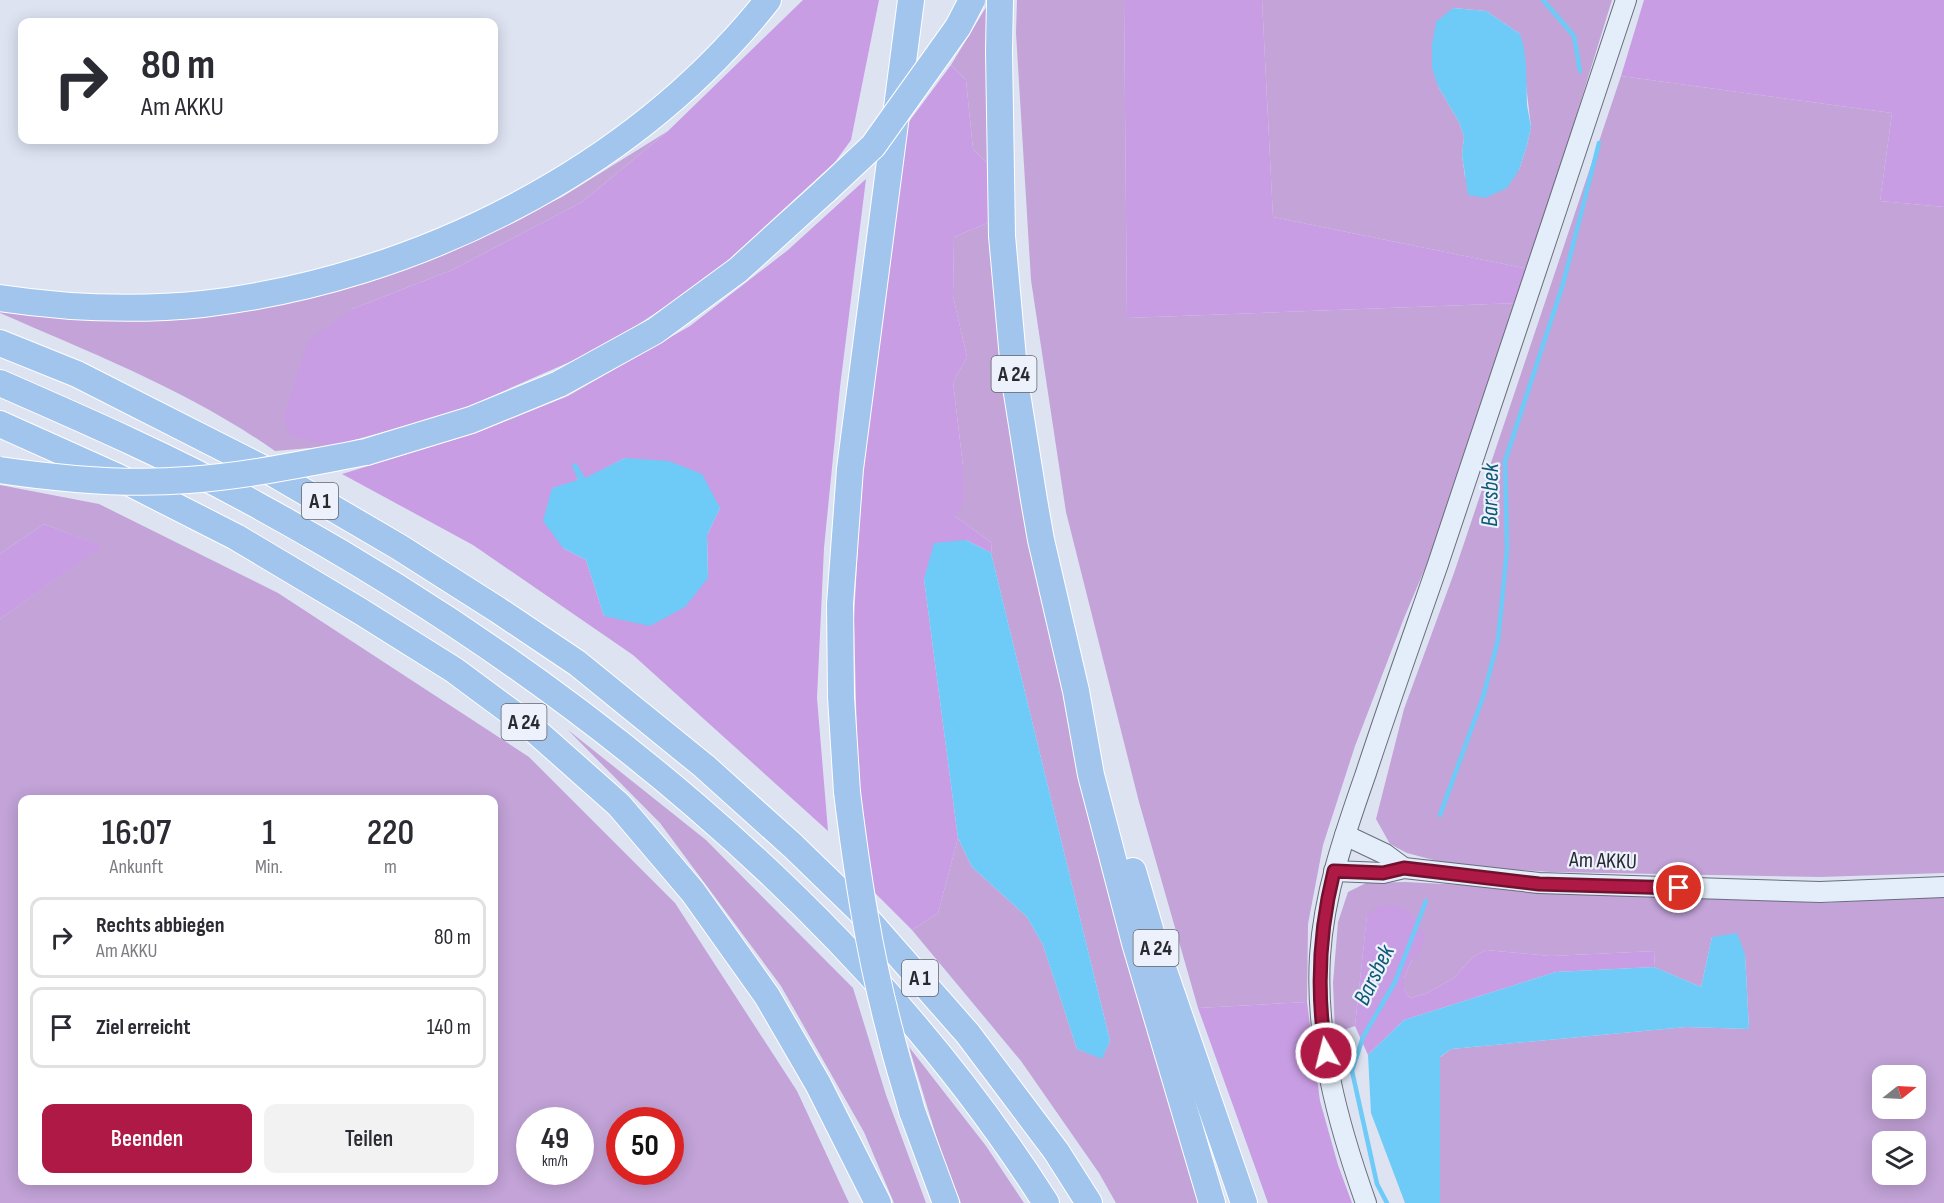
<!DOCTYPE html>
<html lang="de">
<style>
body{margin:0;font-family:"Sofia Sans Condensed",sans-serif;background:#f2f2f3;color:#2b2b33;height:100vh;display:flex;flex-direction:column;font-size:22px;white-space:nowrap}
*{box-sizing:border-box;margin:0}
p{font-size:20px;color:#7c7c81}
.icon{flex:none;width:33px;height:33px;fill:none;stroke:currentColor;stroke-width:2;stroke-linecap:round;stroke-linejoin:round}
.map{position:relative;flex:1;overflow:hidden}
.details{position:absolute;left:18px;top:795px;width:480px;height:390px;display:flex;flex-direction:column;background:#fff;border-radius:12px;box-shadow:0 3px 15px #0003}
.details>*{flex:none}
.top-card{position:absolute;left:18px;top:18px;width:480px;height:126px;border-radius:12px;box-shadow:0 3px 15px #0003;background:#fff;color:#2b2b33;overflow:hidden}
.needle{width:39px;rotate:72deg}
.controls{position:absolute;left:1872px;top:1065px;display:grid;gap:12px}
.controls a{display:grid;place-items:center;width:54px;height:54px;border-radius:12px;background:#fff;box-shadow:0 3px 15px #0003;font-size:30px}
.speed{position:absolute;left:516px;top:1107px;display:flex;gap:12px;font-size:30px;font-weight:700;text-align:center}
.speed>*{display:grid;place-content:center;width:78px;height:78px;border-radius:50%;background:#fff;box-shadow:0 3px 15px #0003;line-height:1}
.speed small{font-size:15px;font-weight:400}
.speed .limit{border:9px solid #d22;background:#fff;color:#111}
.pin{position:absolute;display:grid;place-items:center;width:51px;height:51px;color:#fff;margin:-26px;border:3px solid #fff;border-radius:50%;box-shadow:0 2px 6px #0007}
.me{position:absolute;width:66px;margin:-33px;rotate:352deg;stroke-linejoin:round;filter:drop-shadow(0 0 4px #0008)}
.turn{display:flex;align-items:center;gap:21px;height:126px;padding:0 24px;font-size:27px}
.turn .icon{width:78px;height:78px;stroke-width:2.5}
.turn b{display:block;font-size:42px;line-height:51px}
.eta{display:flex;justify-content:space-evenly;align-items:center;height:102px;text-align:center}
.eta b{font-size:36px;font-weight:600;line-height:42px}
.primary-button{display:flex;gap:12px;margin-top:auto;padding:12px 24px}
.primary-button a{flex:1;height:69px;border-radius:12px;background:#ae1a45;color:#fff;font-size:24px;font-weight:600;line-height:69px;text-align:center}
.primary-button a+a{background:#f2f2f3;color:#2b2b33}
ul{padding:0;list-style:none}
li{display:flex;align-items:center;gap:18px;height:81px;margin:0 12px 9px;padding:0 12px;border:3px solid #e1e1e2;border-radius:12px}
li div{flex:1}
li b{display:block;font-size:22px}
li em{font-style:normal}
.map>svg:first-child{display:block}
.green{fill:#c3a3d8;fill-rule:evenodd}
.forest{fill:#c89de3;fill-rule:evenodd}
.water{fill:#6ecaf7}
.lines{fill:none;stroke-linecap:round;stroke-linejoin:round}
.stream{stroke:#6ecaf7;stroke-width:4.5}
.secondary-casing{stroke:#696e7a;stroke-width:22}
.highway-casing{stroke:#fff;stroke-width:28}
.secondary{stroke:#e3eefa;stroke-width:20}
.highway{stroke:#a2c5ed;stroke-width:26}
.highway-bridge-casing{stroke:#fff;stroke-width:28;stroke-linecap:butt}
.highway-bridge{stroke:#a2c5ed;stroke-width:26}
.route-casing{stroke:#71112d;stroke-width:15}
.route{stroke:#ae1a45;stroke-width:10}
.labels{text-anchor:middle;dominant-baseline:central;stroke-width:4.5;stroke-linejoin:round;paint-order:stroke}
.shield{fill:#edf1fc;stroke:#63666c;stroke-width:1.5}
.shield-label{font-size:21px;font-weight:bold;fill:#282a2f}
.street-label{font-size:22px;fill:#282a2f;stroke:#edf1fc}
.water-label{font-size:24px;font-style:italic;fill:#0d5976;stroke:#edf1fc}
</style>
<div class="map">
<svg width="1944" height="1203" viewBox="0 0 1944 1203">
<rect width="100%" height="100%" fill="#dee3f2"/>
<g class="green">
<polygon points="1017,0 1124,0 1127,318 1518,303 1448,514 1404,618 1355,746 1323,845 1308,924 1307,1002 1198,1008 1139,802 1066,512 1031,280 1016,33"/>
<path d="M 1262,0 L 1612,0 L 1529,269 L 1273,217 ZM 1453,8 L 1486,11 L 1520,34 L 1531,127 L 1527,145 L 1519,170 L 1465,177 L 1462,155 L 1464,137 L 1459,122 L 1438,86 Z"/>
<polygon points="988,4 989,165 973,149 966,80 951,65"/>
<polygon points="1621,76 1892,113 1880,201 1944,207 1944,873 1820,877 1551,872 1456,866 1407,853 1390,844 1376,819 1404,709 1454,573"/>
<path d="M 668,131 L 582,202 L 452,270 L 352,309 L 333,446 L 275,451 C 191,392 94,354 0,313 L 0,304 L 140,316 L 490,232 L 562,197 Z"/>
<polygon points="990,222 1019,487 1206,1203 1116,1203 1099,1173 1021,1061 912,930 938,913 958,838 972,867 1027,917 1043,945 1077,1049 1102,1058 1110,1041 991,553 992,543 955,516 963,466 953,382 967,357 953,296 954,237"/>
<path d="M 0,485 L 99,504 L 278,593 L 529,757 L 675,903 L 797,1091 L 849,1203 L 0,1203 L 0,619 L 101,546 L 44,524 L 0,554 ZM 22,800 L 494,800 L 494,1180 L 22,1180 ZM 530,1120 L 580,1120 L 580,1172 L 530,1172 ZM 620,1120 L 670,1120 L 670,1172 L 620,1172 Z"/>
<polygon points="568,730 706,840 853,988 886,1095 926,1203 894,1203 864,1132 781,986 660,823"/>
<path d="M 1405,882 L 1823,903 L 1944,896 L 1944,1203 L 1440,1203 L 1439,1058 L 1451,1049 L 1686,1027 L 1749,1029 L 1745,954 L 1712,937 L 1701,987 L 1654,967 L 1655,951 L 1551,956 L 1486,950 L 1473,957 L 1454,978 L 1425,994 L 1410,998 L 1404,990 L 1404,978 L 1412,960 L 1367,916 L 1355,1026 L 1335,1033 L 1333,983 L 1338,922 L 1348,892 L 1366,883 ZM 1882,1076 L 1916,1076 L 1916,1108 L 1882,1108 ZM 1882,1142 L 1916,1142 L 1916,1174 L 1882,1174 Z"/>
<polygon points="909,1047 986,1146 1024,1203 961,1203 942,1155"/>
</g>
<g class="forest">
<polygon points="803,0 879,0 851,140 835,162 711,276 606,346 458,411 333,446 291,436 283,419 308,341 352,309 452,270 582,202 668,131"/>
<polygon points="1124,0 1262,0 1273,217 1529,269 1518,303 1127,318"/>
<polygon points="1644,0 1944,0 1944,207 1880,201 1892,113 1621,76"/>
<polygon points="951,65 966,80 973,149 989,165 990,222 954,237 953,296 967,357 953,382 963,466 964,502 955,516 992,543 991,553 966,540 924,579 958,838 938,913 912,930 873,891 858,780 854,620 862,469 908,123"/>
<path d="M 866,179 L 840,387 L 824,548 L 817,698 L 828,831 L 633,655 L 473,545 L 342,474 L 476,433 L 568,396 L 690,326 L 788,250 ZM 625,458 L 720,508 L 707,535 L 708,578 L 604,616 L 586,560 L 563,548 L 553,488 L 578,481 L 575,463 L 585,479 Z"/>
<polygon points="44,524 102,546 0,619 0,554"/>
<path d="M 1381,905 C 1411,905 1411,913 1425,937 L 1419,954 L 1412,960 L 1404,978 L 1404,990 L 1410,998 L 1425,994 L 1454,978 L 1473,957 L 1486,950 L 1551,956 L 1655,951 L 1654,967 L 1556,972 L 1404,1020 L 1368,1055 L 1355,1026 L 1367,915 Z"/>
<polygon points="1307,1002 1320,1101 1338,1165 1352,1203 1268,1203 1198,1008"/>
</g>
<g class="water">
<polygon points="1453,8 1486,11 1520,34 1524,48 1526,65 1527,105 1531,127 1527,145 1519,170 1507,188 1485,198 1468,195 1462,155 1464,137 1459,122 1438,86 1432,68 1432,45 1436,22"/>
<polygon points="625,458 669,461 702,474 720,508 707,535 708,578 685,607 650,626 604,616 586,560 563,548 543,521 552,488 578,480 572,465 576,463 585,478"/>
<polygon points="966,540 991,553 1110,1041 1102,1059 1077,1049 1043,945 1027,917 972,867 958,838 924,579 934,543"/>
<polygon points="1737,933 1745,954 1749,1029 1686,1027 1451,1049 1440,1057 1440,1203 1405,1203 1371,1113 1368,1055 1404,1020 1556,972 1654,967 1701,987 1712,937"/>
</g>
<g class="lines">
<g class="stream">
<polyline points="1543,0 1574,36 1580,71"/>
<polyline points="1440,815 1483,697 1498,640 1507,550 1505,461 1563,284 1599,143"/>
<polyline points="1387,1203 1377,1184 1352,1071 1363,1037 1395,982 1426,901"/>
</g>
<defs>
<g id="secondary">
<polyline points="1345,835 1385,854 1404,868"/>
<polyline points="1334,871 1383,873 1404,868 1539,883 1820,892 1944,887"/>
<path d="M 1366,1203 C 1338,1124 1315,1040 1320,956 C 1324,892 1345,833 1366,773 C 1389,703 1414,633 1438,564 C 1502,376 1563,188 1626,0"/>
</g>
<g id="highway">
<polyline points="1000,0 999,51 1002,236 1015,381 1034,500 1041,540 1076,691 1091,775 1135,943 1212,1203"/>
<path d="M 0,298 C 67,308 136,311 203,304 C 417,279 633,170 768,0"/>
<polyline points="0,343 77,374 276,475 399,547 498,610 577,663 704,766 793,846 860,911 968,1034 1056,1151 1089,1203"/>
<path d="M 0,383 C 87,421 174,459 257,505 C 562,672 858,907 1046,1203"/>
<polyline points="0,424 118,477 236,537 360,611 454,670 531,727 619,805 693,892 767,996 818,1084 878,1203"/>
<polyline points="366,452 471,420 559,384 655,331 738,270 826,190"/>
<polyline points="847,792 841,697 840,604 850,469 911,0"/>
<polyline points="1133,871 1153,939 1244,1203"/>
<polyline points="912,1111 946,1203"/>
</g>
</defs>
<use href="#secondary" class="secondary-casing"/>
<use href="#highway" class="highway-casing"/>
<use href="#secondary" class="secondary"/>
<use href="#highway" class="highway"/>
<defs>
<g id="highway-bridge">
<polyline points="826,190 873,146 958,27 972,0"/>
<path d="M 0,470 C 61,479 127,485 188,480 C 248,476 307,463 366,452"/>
<path d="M 847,792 C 857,873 869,953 890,1032 C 896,1058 905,1085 912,1111"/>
</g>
</defs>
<use href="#highway-bridge" class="highway-bridge-casing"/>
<use href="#highway-bridge" class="highway-bridge"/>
</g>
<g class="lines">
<defs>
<path id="route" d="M 1326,1053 C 1316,992 1319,931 1334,871 L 1383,873 L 1404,868 L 1539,884 L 1679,888"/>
</defs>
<use href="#route" class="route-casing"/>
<use href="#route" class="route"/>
</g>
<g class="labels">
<g class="shield">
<rect x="991.5" y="356" width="45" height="36" rx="4.5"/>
<rect x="302" y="483" width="36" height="36" rx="4.5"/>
<rect x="501.5" y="704" width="45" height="36" rx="4.5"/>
<rect x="1133.5" y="930" width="45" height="36" rx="4.5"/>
<rect x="902" y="960" width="36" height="36" rx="4.5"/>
</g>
<g class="shield-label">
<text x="1014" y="374">A 24</text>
<text x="320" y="501">A 1</text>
<text x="524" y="722">A 24</text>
<text x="1156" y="948">A 24</text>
<text x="920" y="978">A 1</text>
</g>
<g class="street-label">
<text transform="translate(1603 861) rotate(2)">Am AKKU</text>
</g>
<g class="water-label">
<text transform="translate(1490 495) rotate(-89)">Barsbek</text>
<text transform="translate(1374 975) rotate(-64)">Barsbek</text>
</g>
</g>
</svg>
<div class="controls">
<a><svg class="needle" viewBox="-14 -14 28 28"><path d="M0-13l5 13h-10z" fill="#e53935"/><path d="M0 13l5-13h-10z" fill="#7c7c81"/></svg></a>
<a><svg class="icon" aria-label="layers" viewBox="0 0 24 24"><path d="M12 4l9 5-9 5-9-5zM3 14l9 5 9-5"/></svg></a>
</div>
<div class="speed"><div>49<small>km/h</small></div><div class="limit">50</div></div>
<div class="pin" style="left:1679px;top:888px;background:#d93025"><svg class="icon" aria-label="arrive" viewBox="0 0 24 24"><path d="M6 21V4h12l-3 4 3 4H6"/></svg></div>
<svg class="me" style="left:1326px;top:1053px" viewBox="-20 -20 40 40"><circle r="17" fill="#ae1a45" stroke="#fff" stroke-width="3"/><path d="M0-11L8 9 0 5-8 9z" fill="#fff"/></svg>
<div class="top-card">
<div class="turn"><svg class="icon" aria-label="right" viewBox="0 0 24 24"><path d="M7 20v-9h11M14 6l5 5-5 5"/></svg><div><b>80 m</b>Am AKKU</div></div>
</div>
<section class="details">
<div class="eta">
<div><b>16:07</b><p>Ankunft</p></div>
<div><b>1</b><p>Min.</p></div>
<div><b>220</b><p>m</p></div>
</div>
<ul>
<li><svg class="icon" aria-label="right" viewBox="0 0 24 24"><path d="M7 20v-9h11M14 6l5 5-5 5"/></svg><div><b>Rechts abbiegen</b><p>Am AKKU</p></div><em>80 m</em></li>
<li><svg class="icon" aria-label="arrive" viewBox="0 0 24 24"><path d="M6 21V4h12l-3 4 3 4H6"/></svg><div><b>Ziel erreicht</b></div><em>140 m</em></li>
</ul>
<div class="primary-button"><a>Beenden</a><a>Teilen</a></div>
</section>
</div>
